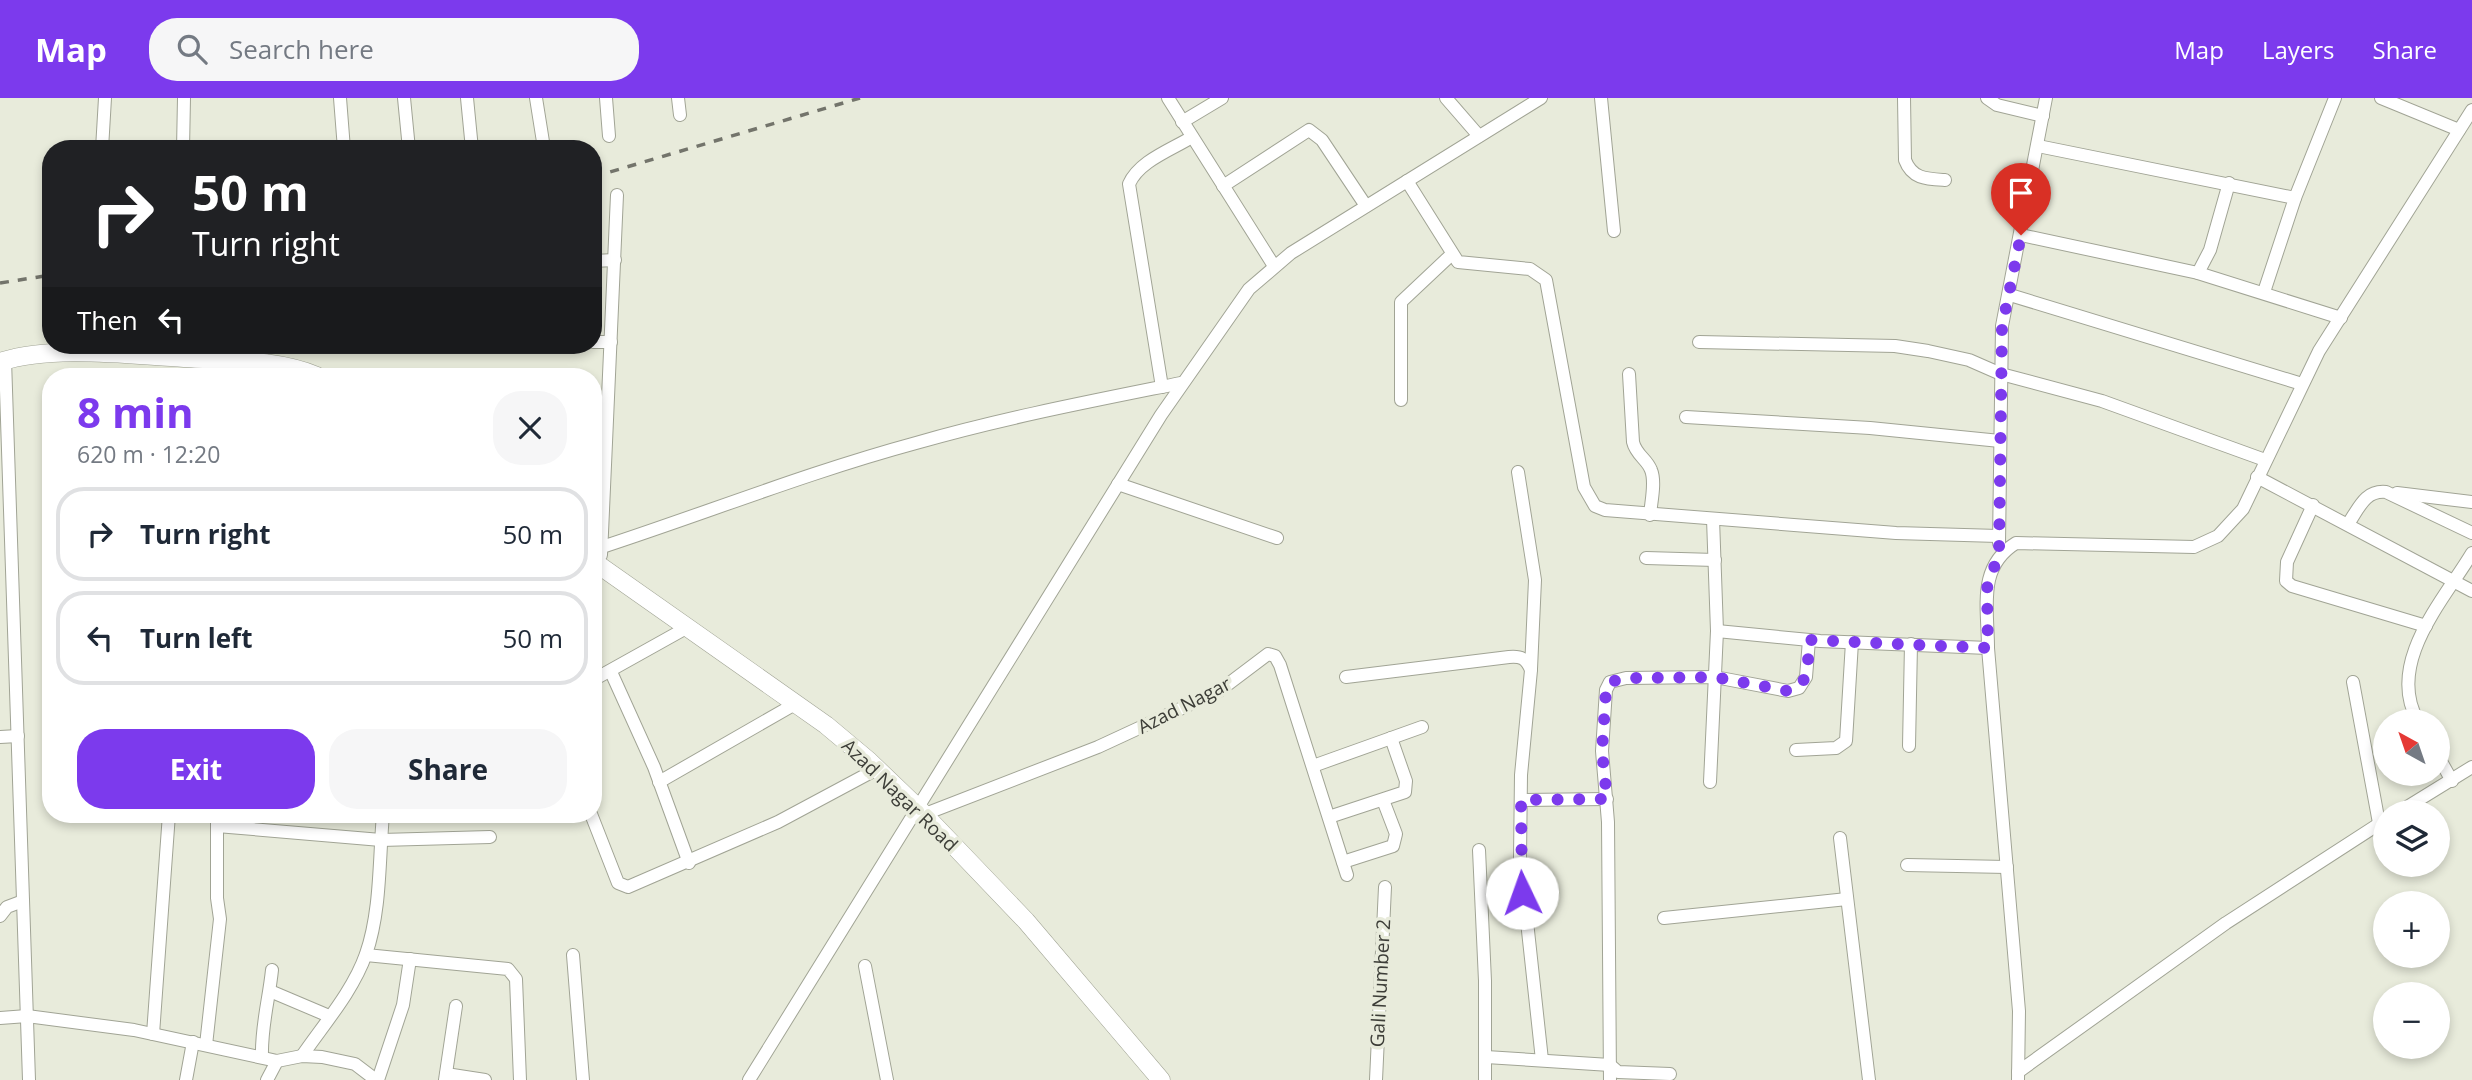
<!DOCTYPE html>
<meta charset="utf-8">
<style>
body{margin:0;font-family:"Open Sans",sans-serif;background:#f6f6f7;color:#1f2937;height:100vh;display:flex;flex-direction:column;font-size:26px;white-space:nowrap}
*{box-sizing:border-box;margin:0}
p{font-size:23px;color:#747a83}
.icon{flex:none;width:38px;height:38px;fill:none;stroke:currentColor;stroke-width:2;stroke-linecap:round;stroke-linejoin:round}
.map{position:relative;flex:1;overflow:hidden}
.sheet{position:absolute;left:42px;top:270px;width:560px;height:455px;display:flex;flex-direction:column;background:#fff;border-radius:28px;box-shadow:0 4px 10px #0003}
.sheet>*{flex:none}
.guide{position:absolute;left:42px;top:42px;width:560px;height:214px;border-radius:28px;box-shadow:0 4px 10px #0003;background:#202124;color:#fff;overflow:hidden}
.needle{width:46px;rotate:320deg}
.controls{position:absolute;left:2373px;top:611px;display:grid;gap:14px}
.controls a{display:grid;place-items:center;width:77px;height:77px;border-radius:50%;background:#fff;box-shadow:0 4px 10px #0003;font-size:35px}
.pin{position:absolute;display:grid;place-items:center;width:60px;height:60px;color:#fff;margin:-72px -30px;border-radius:50% 50% 50% 0;rotate:-45deg;box-shadow:0 0 7px #0007}
.pin .icon{rotate:45deg}
.me{position:absolute;width:77px;margin:-38px;rotate:357deg;stroke-linejoin:round;filter:drop-shadow(0 0 5px #0008)}
.turn{display:flex;align-items:center;gap:24px;height:147px;padding:0 35px;font-size:32px}
.turn .icon{width:91px;height:91px;stroke-width:2.5}
.turn b{display:block;font-size:49px;line-height:60px}
.then{display:flex;align-items:center;height:66px;padding:0 35px;background:#0003;gap:14px;font-size:26px}
.round{display:grid;place-items:center;flex:none;width:74px;height:74px;border-radius:28px;background:#f6f6f7}
.summary{display:flex;align-items:center;justify-content:space-between;height:119px;padding:0 35px}
h1{font-size:42px;font-weight:700;line-height:52px;color:#7c3aed}
.action{display:flex;gap:14px;margin-top:auto;padding:14px 35px}
.action a{flex:1;height:80px;border-radius:28px;background:#7c3aed;color:#fff;font-size:28px;font-weight:700;line-height:80px;text-align:center}
.action a+a{background:#f6f6f7;color:#1f2937}
ul{padding:0;list-style:none}
li{display:flex;align-items:center;gap:21px;height:94px;margin:0 14px 10px;padding:0 21px;border:4px solid #e0e1e3;border-radius:28px}
li div{flex:1}
li b{display:block;font-size:26px}
li em{font-style:normal}
header{display:flex;align-items:center;gap:42px;box-sizing:border-box;height:98px;padding:0 35px;background:#7c3aed;color:#fff}
header strong{font-size:33px}
nav{display:flex;gap:38px;margin-inline-start:auto;font-size:24px}
.search{width:490px;height:63px;background:#f6f6f7;display:flex;align-items:center;gap:18px;box-sizing:border-box;padding:0 24px;border-radius:28px;color:#747a83;font-size:26px}
.map>svg:first-child{display:block}
.lines{fill:none;stroke-linecap:round;stroke-linejoin:round}
.street-casing{stroke:#a1a495;stroke-width:14}
.secondary-casing{stroke:#a1a495;stroke-width:19}
.street{stroke:#fff;stroke-width:12}
.secondary{stroke:#fff;stroke-width:18}
.rail{stroke:#73746b;stroke-width:3.5;stroke-dasharray:9 9;stroke-linecap:butt}
.route{stroke:#7c3aed;stroke-width:12;stroke-dasharray:0 21.6}
.labels{text-anchor:middle;dominant-baseline:central;stroke-width:7;stroke-linejoin:round;paint-order:stroke}
.street-label{font-size:19px;fill:#3c3d37;stroke:#e8ebdb}
</style>
<header>
<strong>Map</strong>
<div class="search"><svg class="icon" aria-label="search" viewBox="0 0 24 24"><circle cx="10" cy="10" r="6"/><path d="M15 15l6 6"/></svg>Search here</div>
<nav><a>Map</a><a>Layers</a><a>Share</a></nav>
</header>
<div class="map">
<svg width="2472" height="982" viewBox="0 0 2472 982">
<rect width="100%" height="100%" fill="#e8ebdb"/>
<g class="lines">
<defs>
<g id="street">
<polyline points="340,0 344,51"/>
<polyline points="404,0 409,51"/>
<polyline points="467,0 472,51"/>
<polyline points="536,0 544,50"/>
<polyline points="606,0 609,38"/>
<polyline points="678,0 680,17"/>
<polyline points="1168,0 1274,168"/>
<polyline points="1446,0 1479,38"/>
<polyline points="1601,0 1614,133"/>
<path d="M 1904,0 L 1905,62 C 1912,81 1927,81 1945,82"/>
<polyline points="1987,0 1997,7 2043,18"/>
<polyline points="2381,0 2459,32"/>
<polyline points="1182,24 1222,0"/>
<polyline points="2038,48 2295,100"/>
<polyline points="102,51 105,0"/>
<polyline points="183,51 184,0"/>
<polyline points="1407,83 1458,164 1530,171 1546,182 1584,389 1595,408 1605,412 1896,435 1998,438"/>
<polyline points="1223,88 1309,32 1322,42 1366,108"/>
<polyline points="2021,137 2198,175 2341,220"/>
<polyline points="593,163 615,162"/>
<polyline points="2198,175 2210,152 2229,85"/>
<polyline points="2264,194 2295,100 2335,0"/>
<polyline points="2010,197 2302,286"/>
<polyline points="593,244 611,244"/>
<polyline points="1699,244 1895,248 1928,253 1969,262 2001,276 2102,303 2265,362"/>
<polyline points="5,262 29,982"/>
<path d="M 1629,276 L 1633,344 C 1636,357 1647,361 1651,372 C 1656,384 1651,404 1650,417"/>
<path d="M 1162,289 L 1129,86 C 1139,63 1171,52 1192,39"/>
<polyline points="1401,302 1401,204 1451,157"/>
<polyline points="1686,319 1870,330 2000,343"/>
<polyline points="1518,374 1535,482 1531,571"/>
<polyline points="2257,379 2472,493"/>
<polyline points="1118,386 1277,440"/>
<polyline points="2397,395 2472,404"/>
<polyline points="2313,407 2287,464 2286,483 2292,488 2426,528"/>
<path d="M 2348,426 C 2359,410 2365,392 2386,394 L 2472,435"/>
<polyline points="1999,445 2002,228 2046,0"/>
<path d="M 602,449 C 706,415 809,374 916,345 C 1003,320 1092,303 1181,285"/>
<polyline points="601,457 617,97"/>
<polyline points="1646,460 1715,462"/>
<polyline points="1717,533 1820,543 1988,550"/>
<polyline points="611,574 654,669 689,765"/>
<path d="M 1346,579 L 1509,559 C 1521,558 1526,560 1531,572 L 1521,677 L 1520,759 L 1542,962"/>
<polyline points="593,582 688,529"/>
<polyline points="2353,584 2379,725"/>
<path d="M 2418,623 C 2385,565 2444,502 2472,455"/>
<polyline points="0,639 18,638"/>
<polyline points="1909,648 1911,546"/>
<polyline points="1796,652 1836,650 1846,643 1852,544"/>
<polyline points="2438,658 2452,683"/>
<polyline points="1313,668 1422,629"/>
<polyline points="659,684 795,606"/>
<polyline points="1710,684 1717,533 1713,421"/>
<polyline points="1521,702 1607,701"/>
<polyline points="2399,714 2472,669"/>
<polyline points="591,716 618,785 628,789 778,724 877,671"/>
<polyline points="925,716 1098,649 1219,593 1268,556 1275,558 1280,567 1347,777"/>
<polyline points="1329,719 1405,694 1406,683 1391,640"/>
<polyline points="217,728 381,742 490,739"/>
<polyline points="1840,740 1869,982"/>
<polyline points="1479,752 1485,883 1485,982"/>
<polyline points="1343,764 1393,748 1396,736 1383,702"/>
<polyline points="1907,767 2007,769"/>
<polyline points="0,818 7,809 23,803"/>
<polyline points="1664,820 1847,801"/>
<polyline points="366,857 508,871 516,881 520,982"/>
<polyline points="573,857 583,982"/>
<polyline points="865,868 887,982"/>
<polyline points="270,893 329,918"/>
<polyline points="0,920 27,918 134,932 277,963 302,958 322,959 355,966 376,982"/>
<polyline points="153,936 169,716"/>
<polyline points="206,947 220,821 217,800 217,716"/>
<path d="M 262,958 C 261,929 269,901 272,872"/>
<path d="M 302,958 C 324,926 353,893 366,856 C 381,813 379,761 383,716"/>
<polyline points="1486,959 1610,967 1618,974 1670,976"/>
<polyline points="2018,974 2226,825 2385,722"/>
<polyline points="446,976 485,982"/>
<polyline points="186,982 193,944"/>
<polyline points="267,982 277,963"/>
<polyline points="378,982 403,907 410,861"/>
<polyline points="445,982 456,908"/>
<polyline points="749,982 1161,317 1249,191 1291,155 1541,0"/>
<polyline points="1376,982 1385,789"/>
<polyline points="1610,982 1608,724 1602,653 1606,592 1610,584 1626,580 1715,579 1788,593 1799,590 1806,579 1809,542"/>
<path d="M 2018,982 L 2019,913 L 1988,550 C 1988,510 1977,469 2016,445 L 2194,449 L 2218,438 L 2243,411 L 2319,253 L 2472,12"/>
</g>
<g id="secondary">
<path d="M 0,264 C 53,247 128,257 184,260 C 228,263 276,261 317,278"/>
<polyline points="593,463 826,627 869,663 916,708 1026,823 1161,982"/>
</g>
</defs>
<use href="#street" class="street-casing"/>
<use href="#secondary" class="secondary-casing"/>
<use href="#street" class="street"/>
<use href="#secondary" class="secondary"/>
<g class="rail">
<polyline points="593,79 860,0"/>
<polyline points="0,185 51,177"/>
</g>
</g>
<g class="lines">
<path class="route" d="M 1522,795 L 1521,702 L 1607,701 L 1602,653 L 1606,592 L 1610,584 L 1626,580 L 1715,579 L 1788,593 C 1812,588 1807,562 1809,542 L 1988,550 L 1987,490 L 1999,455 L 2002,229 L 2021,137"/>
</g>
<g class="labels">
<g class="street-label">
<text transform="translate(1184 607) rotate(-27)">Azad Nagar</text>
<text transform="translate(900 697) rotate(44)">Azad Nagar Road</text>
<text transform="translate(1380 885) rotate(-87)">Gali Number 2</text>
</g>
</g>
</svg>
<div class="controls">
<a><svg class="needle" viewBox="-14 -14 28 28"><path d="M0-13l5 13h-10z" fill="#e53935"/><path d="M0 13l5-13h-10z" fill="#747a83"/></svg></a>
<a><svg class="icon" aria-label="layers" viewBox="0 0 24 24"><path d="M12 4l9 5-9 5-9-5zM3 14l9 5 9-5"/></svg></a>
<a>+</a>
<a>−</a>
</div>
<div class="pin" style="left:2021px;top:137px;background:#d93025"><svg class="icon" aria-label="arrive" viewBox="0 0 24 24"><path d="M6 21V4h12l-3 4 3 4H6"/></svg></div>
<svg class="me" style="left:1522px;top:795px" viewBox="-20 -20 40 40"><circle r="19" fill="#fff"/><path d="M0-13L10 11 0 6-10 11z" fill="#7c3aed"/></svg>
<div class="guide">
<div class="turn"><svg class="icon" aria-label="right" viewBox="0 0 24 24"><path d="M7 20v-9h11M14 6l5 5-5 5"/></svg><div><b>50 m</b>Turn right</div></div>
<div class="then">Then<svg class="icon" aria-label="left" viewBox="0 0 24 24"><path d="M17 20v-9H6M10 6l-5 5 5 5"/></svg></div>
</div>
<section class="sheet">
<div class="summary"><div><h1>8 min</h1><p>620 m · 12:20</p></div><a class="round"><svg class="icon" aria-label="close" viewBox="0 0 24 24"><path d="M6 6l12 12M18 6L6 18"/></svg></a></div>
<ul>
<li><svg class="icon" aria-label="right" viewBox="0 0 24 24"><path d="M7 20v-9h11M14 6l5 5-5 5"/></svg><div><b>Turn right</b></div><em>50 m</em></li>
<li><svg class="icon" aria-label="left" viewBox="0 0 24 24"><path d="M17 20v-9H6M10 6l-5 5 5 5"/></svg><div><b>Turn left</b></div><em>50 m</em></li>
</ul>
<div class="action"><a>Exit</a><a>Share</a></div>
</section>
</div>
